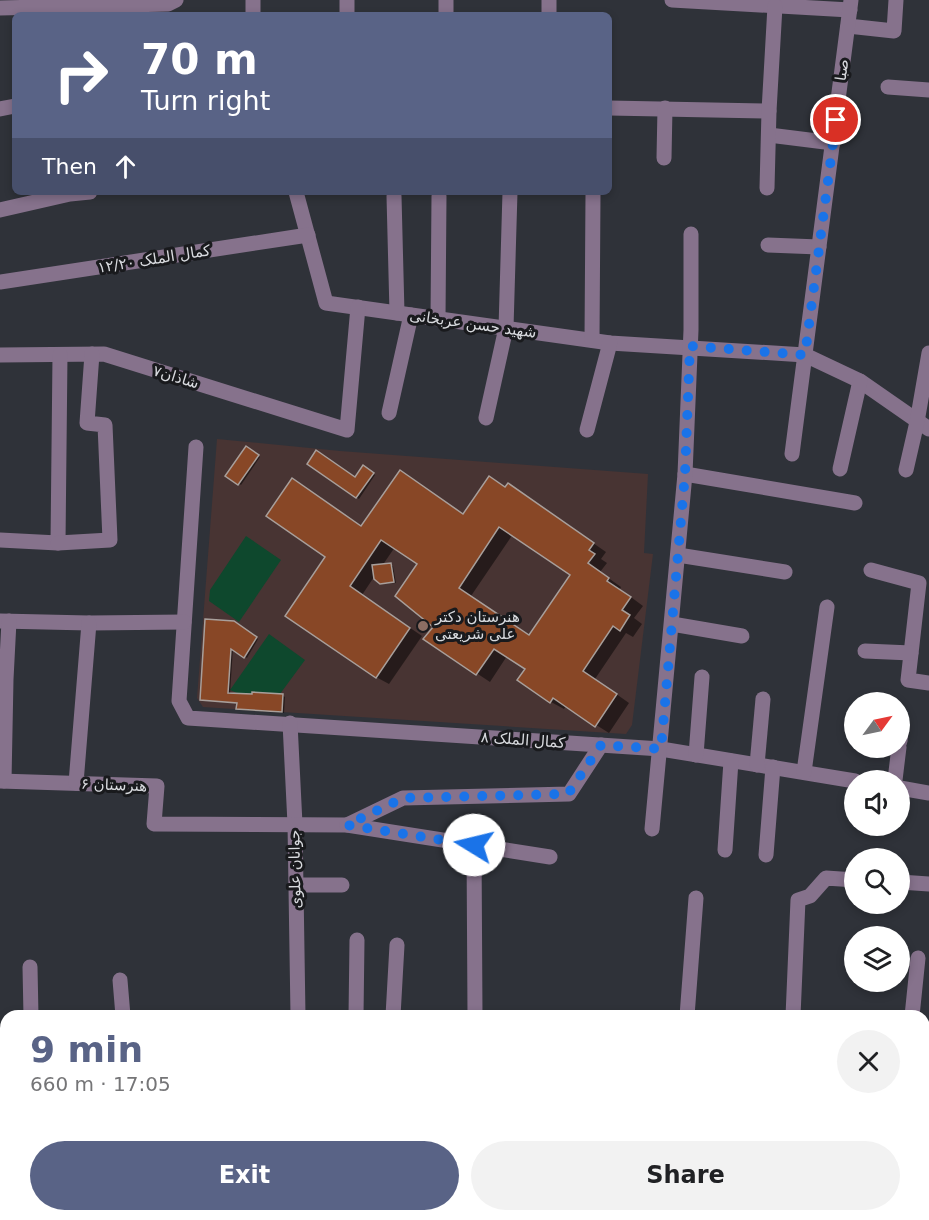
<!DOCTYPE html>
<meta charset="utf-8">
<style>
body{margin:0;font-family:"DejaVu Sans","Noto Sans Arabic",sans-serif;background:#f2f2f2;color:#202124;height:100vh;display:flex;flex-direction:column;font-size:22px;white-space:nowrap}
*{box-sizing:border-box;margin:0}
p{font-size:20px;color:#757577}
.icon{flex:none;width:33px;height:33px;fill:none;stroke:currentColor;stroke-width:2;stroke-linecap:round;stroke-linejoin:round}
.map{position:relative;flex:1;overflow:hidden}
.panel{position:absolute;left:0px;top:1010px;width:930px;height:212px;display:flex;flex-direction:column;background:#fff;border-radius:18px 18px 0 0;box-shadow:0 3px 9px #0003}
.panel>*{flex:none}
.hud{position:absolute;left:12px;top:12px;width:600px;height:183px;border-radius:9px;box-shadow:0 3px 9px #0003;background:#596386;color:#fff;overflow:hidden}
.needle{width:39px;rotate:57deg}
.controls{position:absolute;left:844px;top:692px;display:grid;gap:12px}
.controls a{display:grid;place-items:center;width:66px;height:66px;border-radius:50%;background:#fff;box-shadow:0 3px 9px #0003;font-size:30px}
.pin{position:absolute;display:grid;place-items:center;width:51px;height:51px;color:#fff;margin:-26px;border:3px solid #fff;border-radius:50%;box-shadow:0 2px 6px #0007}
.me{position:absolute;width:66px;margin:-33px;rotate:279deg;stroke-linejoin:round;filter:drop-shadow(0 0 4px #0008)}
.turn{display:flex;align-items:center;gap:21px;height:126px;padding:0 30px;font-size:27px}
.turn .icon{width:78px;height:78px;stroke-width:2.5}
.turn b{display:block;font-size:42px;line-height:51px}
.then{display:flex;align-items:center;height:57px;padding:0 30px;background:#0003;gap:12px;font-size:22px}
.round{display:grid;place-items:center;flex:none;width:63px;height:63px;border-radius:32px;background:#f2f2f2}
.head{display:flex;align-items:center;justify-content:space-between;height:102px;padding:0 30px}
h1{font-size:36px;font-weight:800;line-height:45px;color:#596386}
.action{display:flex;gap:12px;margin-top:auto;padding:12px 30px}
.action a{flex:1;height:69px;border-radius:36px;background:#596386;color:#fff;font-size:24px;font-weight:800;line-height:69px;text-align:center}
.action a+a{background:#f2f2f2;color:#202124}
.map>svg:first-child{display:block}
.education{fill:#483433}
.green{fill:#0e482d}
.shadow{fill:#0007;fill-rule:evenodd}
.building{fill:#884726;stroke:#a89f9b;stroke-width:1.5;fill-rule:evenodd}
.lines{fill:none;stroke-linecap:round;stroke-linejoin:round}
.minor{stroke:#86728c;stroke-width:15}
.major{stroke:#dab1e6;stroke-width:15}
.route{stroke:#1a73e8;stroke-width:10;stroke-dasharray:0 18}
.education-dot{fill:#8d6e63;stroke:#191a1d;stroke-width:2}
.labels{text-anchor:middle;dominant-baseline:central;stroke-width:6;stroke-linejoin:round;paint-order:stroke}
.street-label{font-size:15px;fill:#d8dade;stroke:#191a1d}
.poi-label{font-size:15px;fill:#d8dade;stroke:#191a1d;text-anchor:start}
</style>
<div class="map">
<svg width="929" height="1220" viewBox="0 0 929 1220">
<rect width="100%" height="100%" fill="#2f3239"/>
<polygon class="education" points="217,439 340,451 648,474 644,553 653,554 632,725 626,734 203,707 197,698"/>
<g class="green">
<polygon points="246,536 281,560 239,622 209,601 210,590"/>
<polygon points="269,634 305,660 280,694 253,692 252,694 237,693 230,690"/>
</g>
<g class="shadow">
<polygon points="246,448 260,457 241,485 227,476"/>
<polygon points="309,463 356,479 363,467 375,475 359,499"/>
<path d="M 400,472 L 464,515 L 506,488 L 521,493 L 606,552 L 601,559 L 607,563 L 600,572 L 621,587 L 620,589 L 643,606 L 634,618 L 642,624 L 633,637 L 626,633 L 595,679 L 629,703 L 609,733 L 566,706 L 564,709 L 551,702 L 519,680 L 527,669 L 507,656 L 490,682 L 425,639 L 435,627 L 419,564 L 395,547 L 382,566 L 393,566 L 396,583 L 383,584 L 374,577 L 362,595 L 422,636 L 389,684 L 376,677 L 327,557 L 292,480 L 362,527 ZM 513,534 L 572,574 L 529,636 L 471,596 Z"/>
<polygon points="233,622 258,639 247,658 233,648 230,694 282,695 285,697 284,713 240,710 238,708 238,703 201,699"/>
</g>
<g class="building">
<polygon points="246,446 259,455 238,485 225,476"/>
<polygon points="316,450 355,477 363,465 374,473 356,498 307,464"/>
<path d="M 400,470 L 463,514 L 489,476 L 505,487 L 508,483 L 594,543 L 589,550 L 595,554 L 588,563 L 609,578 L 607,581 L 631,597 L 622,610 L 630,615 L 620,631 L 613,626 L 583,671 L 617,694 L 595,727 L 553,698 L 550,703 L 517,680 L 525,669 L 494,649 L 476,675 L 423,639 L 433,627 L 395,596 L 417,564 L 381,540 L 350,586 L 410,628 L 376,678 L 285,616 L 325,557 L 266,516 L 292,478 L 361,526 ZM 499,527 L 570,575 L 529,635 L 459,588 Z"/>
<polygon points="391,563 394,582 380,584 374,579 372,565"/>
<polygon points="205,619 234,621 257,637 244,658 231,649 228,693 252,694 252,692 283,694 282,712 236,709 237,703 200,700"/>
</g>
<g class="lines">
<g class="minor">
<polyline points="253,0 253,15"/>
<polyline points="672,0 850,10"/>
<polyline points="0,8 168,4 176,0"/>
<polyline points="347,15 347,0"/>
<polyline points="446,15 446,0"/>
<polyline points="549,15 549,0"/>
<polyline points="848,26 894,31 896,0"/>
<polyline points="888,87 929,90"/>
<polyline points="609,108 769,111"/>
<polyline points="0,109 15,106"/>
<polyline points="769,135 833,143"/>
<polyline points="664,158 665,108"/>
<polyline points="767,188 769,111 775,6"/>
<polyline points="296,192 326,303 610,343 805,355 860,381 929,429"/>
<polyline points="394,196 397,313"/>
<polyline points="0,210 70,194 90,192"/>
<polyline points="768,245 819,247"/>
<polyline points="0,282 308,235"/>
<polyline points="438,319 439,196"/>
<polyline points="592,340 593,194"/>
<polyline points="0,355 104,354 347,430 358,307"/>
<polyline points="389,413 411,315"/>
<polyline points="486,418 506,328 510,192"/>
<polyline points="587,430 610,343"/>
<polyline points="196,447 179,701 188,718 661,749 855,781"/>
<polyline points="792,454 851,0"/>
<polyline points="840,469 860,381"/>
<polyline points="906,470 917,422 929,353"/>
<polyline points="685,474 855,503"/>
<polyline points="0,540 58,543 60,355"/>
<polyline points="58,543 110,540 105,425 87,423 92,354"/>
<polyline points="678,555 785,572"/>
<polyline points="871,570 919,583 908,680 929,683"/>
<polyline points="0,621 89,623 184,622"/>
<polyline points="672,624 742,636"/>
<polyline points="865,651 911,653"/>
<polyline points="290,723 295,824 298,1016"/>
<polyline points="900,741 901,731"/>
<polyline points="696,755 702,677"/>
<polyline points="757,765 763,699"/>
<polyline points="804,772 827,607"/>
<polyline points="895,780 899,747"/>
<polyline points="0,781 157,786 154,824 347,825 550,857"/>
<polyline points="4,781 6,679 9,621"/>
<polyline points="76,783 89,623"/>
<polyline points="900,788 929,793"/>
<polyline points="347,825 403,798 569,794 601,745"/>
<polyline points="652,829 685,474 691,330 691,234"/>
<polyline points="474,845 475,1016"/>
<polyline points="725,850 731,761"/>
<polyline points="766,855 773,767"/>
<polyline points="900,882 929,884"/>
<polyline points="296,885 342,885"/>
<polyline points="30,967 31,1016"/>
<polyline points="120,980 123,1016"/>
<polyline points="356,1016 357,940"/>
<polyline points="393,1016 397,945"/>
<polyline points="687,1016 696,898"/>
<polyline points="793,1016 798,900 810,896 826,878 855,880"/>
<polyline points="912,1016 918,958"/>
<polyline points="104,1215 104,1220"/>
<polyline points="206,1215 206,1220"/>
<polyline points="309,1215 310,1220"/>
<polyline points="516,1220 517,1215"/>
<polyline points="872,1220 872,1215"/>
</g>
<g class="major">
<polyline points="0,1159 6,1159"/>
<polyline points="924,1206 929,1207"/>
<polyline points="730,1220 731,1215"/>
</g>
</g>
<g class="lines">
<polyline class="route" points="474,845 347,825 403,798 568,794 601,745 661,749 685,474 690,346 805,355 836,120"/>
</g>
<circle class="education-dot" cx="423" cy="626" r="6"/>
<g class="labels">
<g class="street-label">
<text transform="translate(842 70) rotate(-82)">صبا</text>
<text transform="translate(154 259) rotate(-9)">کمال الملک ۱۲/۲۰</text>
<text transform="translate(473 324) rotate(8)">شهید حسن عربخانی</text>
<text transform="translate(176 377) rotate(17)">شاذان۷</text>
<text transform="translate(523 740) rotate(4)">کمال الملک ۸</text>
<text transform="translate(114 785) rotate(2)">هنرستان ۶</text>
<text transform="translate(295 869) rotate(-91)">جوانان علوی</text>
</g>
<g class="poi-label">
<text x="435" y="617">هنرستان دکتر<tspan x="435" dy="17">علی شریعتی</tspan></text>
</g>
</g>
</svg>
<div class="controls">
<a><svg class="needle" viewBox="-14 -14 28 28"><path d="M0-13l5 13h-10z" fill="#e53935"/><path d="M0 13l5-13h-10z" fill="#757577"/></svg></a>
<a><svg class="icon" aria-label="sound" viewBox="0 0 24 24"><path d="M4 9h4l5-4v14l-5-4H4zM17 9q2 3 0 6"/></svg></a>
<a><svg class="icon" aria-label="search" viewBox="0 0 24 24"><circle cx="10" cy="10" r="6"/><path d="M15 15l6 6"/></svg></a>
<a><svg class="icon" aria-label="layers" viewBox="0 0 24 24"><path d="M12 4l9 5-9 5-9-5zM3 14l9 5 9-5"/></svg></a>
</div>
<div class="pin" style="left:836px;top:120px;background:#d93025"><svg class="icon" aria-label="arrive" viewBox="0 0 24 24"><path d="M6 21V4h12l-3 4 3 4H6"/></svg></div>
<svg class="me" style="left:474px;top:845px" viewBox="-20 -20 40 40"><circle r="19" fill="#fff"/><path d="M0-13L10 11 0 6-10 11z" fill="#1a73e8"/></svg>
<div class="hud">
<div class="turn"><svg class="icon" aria-label="right" viewBox="0 0 24 24"><path d="M7 20v-9h11M14 6l5 5-5 5"/></svg><div><b>70 m</b>Turn right</div></div>
<div class="then">Then<svg class="icon" aria-label="ahead" viewBox="0 0 24 24"><path d="M12 20V5M6 11l6-6 6 6"/></svg></div>
</div>
<section class="panel">
<div class="head"><div><h1>9 min</h1><p>660 m · 17:05</p></div><a class="round"><svg class="icon" aria-label="close" viewBox="0 0 24 24"><path d="M6 6l12 12M18 6L6 18"/></svg></a></div>
<div class="action"><a>Exit</a><a>Share</a></div>
</section>
</div>
